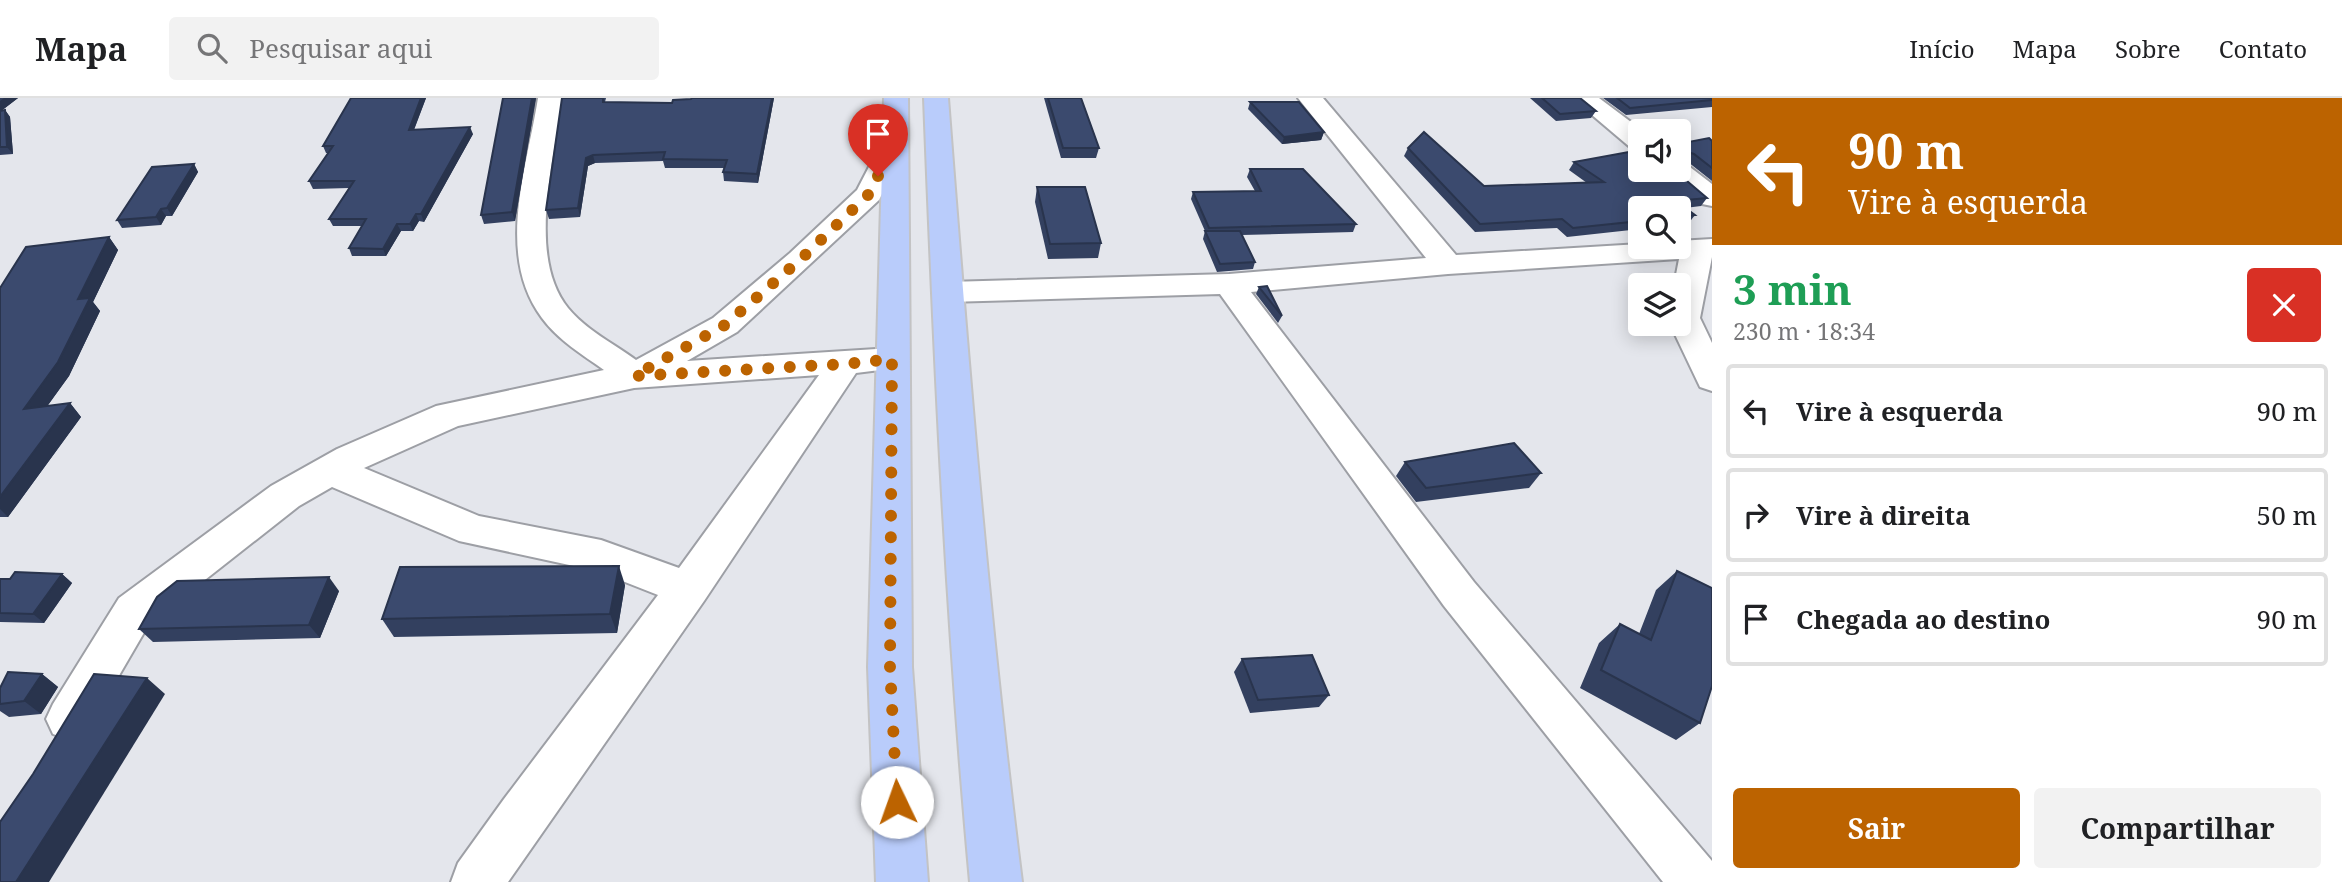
<!DOCTYPE html>
<html lang="pt">
<meta charset="utf-8">
<style>
body{margin:0;font-family:"Noto Serif",serif;background:#f2f2f2;color:#202124;height:100vh;display:flex;flex-direction:column;font-size:26px;white-space:nowrap}
*{box-sizing:border-box;margin:0}
p{font-size:23px;color:#757577}
.icon{flex:none;width:38px;height:38px;fill:none;stroke:currentColor;stroke-width:2;stroke-linecap:round;stroke-linejoin:round}
.map{position:relative;flex:1;overflow:hidden}
.drawer{display:flex;flex-direction:column;background:#fff;width:630px}
.drawer>*{flex:none}
.banner{background:#bc6300;color:#fff;overflow:hidden}
.tools{position:absolute;left:1628px;top:21px;display:grid;gap:14px}
.tools a{display:grid;place-items:center;width:63px;height:63px;border-radius:7px;background:#fff;box-shadow:0 4px 18px #0003;font-size:35px}
.pin{position:absolute;display:grid;place-items:center;width:60px;height:60px;color:#fff;margin:-72px -30px;border-radius:50% 50% 50% 0;rotate:-45deg;box-shadow:0 0 7px #0007}
.pin .icon{rotate:45deg}
.me{position:absolute;width:77px;margin:-38px;rotate:357deg;stroke-linejoin:round;filter:drop-shadow(0 0 5px #0008)}
.turn{display:flex;align-items:center;gap:24px;height:147px;padding:0 21px;font-size:32px}
.turn .icon{width:91px;height:91px;stroke-width:2.5}
.turn b{display:block;font-size:49px;line-height:60px}
.round{display:grid;place-items:center;flex:none;width:74px;height:74px;border-radius:7px;background:#f2f2f2}
.summary{display:flex;align-items:center;justify-content:space-between;height:119px;padding:0 21px}
h1{font-size:42px;font-weight:700;line-height:52px;color:#1e9e55}
.action{display:flex;gap:14px;margin-top:auto;padding:14px 21px}
.action a{flex:1;height:80px;border-radius:7px;background:#bc6300;color:#fff;font-size:28px;font-weight:700;line-height:80px;text-align:center}
.action a+a{background:#f2f2f2;color:#202124}
ul{padding:0;list-style:none}
li{display:flex;align-items:center;gap:21px;height:94px;margin:0 14px 10px;padding:0 7px;border:4px solid #e0e0e0;border-radius:7px}
li div{flex:1}
li b{display:block;font-size:26px}
li em{font-style:normal}
header{display:flex;align-items:center;gap:42px;box-sizing:border-box;height:98px;padding:0 35px;background:#fff;border-bottom:2px solid #e0e0e0}
header strong{font-size:33px}
nav{display:flex;gap:38px;margin-inline-start:auto;font-size:24px}
.search{width:490px;height:63px;background:#f2f2f2;display:flex;align-items:center;gap:18px;box-sizing:border-box;padding:0 24px;border-radius:7px;color:#757577;font-size:26px}
main{display:flex;flex:1;min-height:0}
.map>svg:first-child{display:block}
.lines{fill:none;stroke-linecap:round;stroke-linejoin:round}
.minor-casing{stroke:#9d9fa5;stroke-width:4}
.major-casing{stroke:#c3c3c4;stroke-width:4}
.minor{fill:#fff;fill-rule:evenodd}
.major{fill:#b9ccfb;fill-rule:evenodd}
.wall{fill:#33405f}
.shaded-wall{fill:#29344d}
.building{fill:#3b4a6e;stroke:#29344d;stroke-width:2}
.route{stroke:#bc6300;stroke-width:12;stroke-dasharray:0 21.6}
</style>
<header>
<strong>Mapa</strong>
<div class="search"><svg class="icon" aria-label="search" viewBox="0 0 24 24"><circle cx="10" cy="10" r="6"/><path d="M15 15l6 6"/></svg>Pesquisar aqui</div>
<nav><a>Início</a><a>Mapa</a><a>Sobre</a><a>Contato</a></nav>
</header>
<main>
<div class="map">
<svg width="1712" height="784" viewBox="0 0 1712 784">
<rect width="100%" height="100%" fill="#e4e6ec"/>
<g class="lines">
<defs>
<g id="minor">
<path d="M 538,0 L 562,0 C 555,60 526,158 568,210 C 585,231 614,246 636,262 L 713,220 L 790,155 L 857,92 L 886,36 L 904,36 L 908,42 L 879,102 L 737,234 L 687,263 L 892,250 L 904,253 L 909,261 L 904,269 L 856,275 L 704,503 L 508,784 L 451,784 L 458,765 L 504,701 L 658,497 L 597,473 L 459,443 L 332,389 L 299,408 L 149,526 L 85,636 L 69,642 L 53,636 L 46,621 L 53,606 L 119,500 L 271,388 L 337,351 L 436,308 L 604,272 C 583,257 558,242 542,220 C 495,157 527,70 538,0 ZM 819,277 L 679,470 L 601,442 L 479,418 L 364,370 L 458,328 L 634,290 Z"/>
<polygon points="1298,0 1323,0 1456,157 1640,146 1640,149 1678,149 1678,143 1712,141 1712,159 1700,220 1712,245 1712,293 1700,289 1670,226 1678,226 1678,187 1674,187 1679,161 1448,176 1251,194 1474,484 1712,763 1712,784 1663,784 1444,508 1220,196 948,204 937,201 932,194 937,187 948,184 1229,176 1426,160"/>
<polygon points="1572,0 1599,0 1643,33 1640,33 1640,52 1631,50"/>
<polygon points="1678,64 1686,66 1712,86 1712,108 1702,106 1662,72 1678,72"/>
</g>
<g id="major">
<polygon points="884,0 908,0 912,569 928,784 876,784 868,569"/>
<path d="M 924,0 L 948,0 C 968,262 989,523 1022,784 L 970,784 C 946,523 934,262 924,0 Z"/>
</g>
</defs>
<use href="#minor" class="minor-casing"/>
<use href="#major" class="major-casing"/>
<use href="#minor" class="minor"/>
<use href="#major" class="major"/>
</g>
<g class="wall">
<polygon points="0,0 18,0 2,12 5,12 10,19 13,56 0,57"/>
<polygon points="351,0 426,0 414,32 473,36 424,124 419,123 413,133 401,133 386,158 352,158 349,150 362,128 333,128 329,121 349,90 313,91 309,83 328,55 326,55 323,48"/>
<polygon points="503,0 536,0 515,123 484,126 481,117"/>
<polygon points="562,0 606,0 605,4 672,5 774,0 758,85 724,83 723,74 724,70 665,70 663,63 595,65 588,68 580,119 549,121 546,112"/>
<polygon points="1044,0 1081,0 1099,50 1096,60 1061,60"/>
<polygon points="1530,0 1580,0 1596,13 1591,20 1556,23"/>
<polygon points="1603,0 1712,0 1712,9 1626,17"/>
<polygon points="1250,4 1324,34 1321,42 1282,46 1248,11"/>
<polygon points="1712,43 1712,83 1688,64 1681,62 1678,46"/>
<polygon points="1408,50 1484,88 1587,85 1569,72 1574,64 1707,100 1701,108 1685,110 1695,117 1688,126 1678,127 1678,110 1640,110 1640,131 1567,139 1557,130 1475,134 1404,58"/>
<polygon points="194,66 198,74 172,118 166,118 161,127 122,130 117,122"/>
<polygon points="1250,71 1356,126 1353,134 1242,137 1255,164 1253,171 1217,174 1203,141 1205,133 1191,101 1193,94 1255,93 1247,79"/>
<polygon points="1037,89 1101,145 1098,160 1048,161 1035,104"/>
<polygon points="109,139 118,152 93,204 100,213 69,278 47,308 70,305 81,319 8,419 0,419 0,190"/>
<polygon points="1259,189 1282,218 1278,225 1256,196"/>
<polygon points="1405,364 1541,375 1529,390 1416,404 1396,378"/>
<polygon points="1677,473 1700,625 1676,642 1580,590 1599,545 1620,526 1639,536 1656,492"/>
<polygon points="62,476 72,485 44,525 0,524 0,481"/>
<polygon points="625,487 617,535 394,539 382,521"/>
<polygon points="339,493 320,540 153,544 139,531"/>
<polygon points="1242,561 1329,597 1319,609 1250,615 1234,574"/>
<polygon points="42,576 58,589 41,616 9,619 0,613 0,590"/>
</g>
<g class="shaded-wall">
<polygon points="4,0 18,0 0,14 0,3"/>
<polygon points="421,0 426,0 411,39 409,32"/>
<polygon points="532,0 536,0 515,123 512,114"/>
<polygon points="772,0 774,0 758,85 757,76"/>
<polygon points="5,12 10,19 13,56 7,49"/>
<polygon points="470,29 473,36 424,124 421,116"/>
<polygon points="1324,34 1321,42 1282,46 1284,39"/>
<polygon points="593,57 595,65 588,68 580,119 578,110 586,60"/>
<polygon points="194,66 198,74 172,118 167,110"/>
<polygon points="161,111 166,118 161,127 156,119"/>
<polygon points="416,116 419,123 413,133 410,126"/>
<polygon points="397,126 401,133 386,158 383,151"/>
<polygon points="109,139 118,152 93,204 100,213 69,278 36,324 24,311"/>
<polygon points="70,305 81,319 8,419 0,411 0,399"/>
<polygon points="619,468 625,487 617,535 610,516"/>
<polygon points="62,476 72,485 44,525 33,516"/>
<polygon points="329,479 339,493 320,540 309,527"/>
<polygon points="42,576 58,589 41,616 24,603"/>
<polygon points="147,580 165,596 49,784 16,784"/>
</g>
<g class="building">
<polygon points="351,0 421,0 409,32 470,29 421,116 416,116 410,126 397,126 383,151 349,150 366,121 329,121 354,83 309,83 333,48 323,48"/>
<polygon points="503,0 532,0 512,114 481,117"/>
<polygon points="562,0 603,0 603,4 672,5 673,2 691,1 692,0 772,0 757,76 723,74 727,62 663,61 665,54 593,57 586,60 578,110 546,112"/>
<polygon points="1048,0 1081,0 1099,50 1063,50"/>
<polygon points="1542,0 1580,0 1596,13 1560,16"/>
<polygon points="1617,0 1712,0 1712,2 1630,10"/>
<polygon points="1250,4 1299,4 1324,34 1284,39"/>
<polygon points="5,12 7,49 0,49 0,13"/>
<polygon points="1424,34 1484,88 1604,84 1574,64 1640,52 1640,72 1674,72 1707,100 1676,103 1695,117 1678,119 1678,110 1640,110 1640,123 1573,130 1562,121 1480,126 1408,50"/>
<polygon points="1709,40 1712,43 1712,70 1694,56 1684,53 1681,61 1678,62 1678,46"/>
<polygon points="194,66 167,110 161,111 156,119 117,122 152,69"/>
<polygon points="1250,71 1303,71 1356,126 1209,130 1193,94 1261,93"/>
<polygon points="1037,89 1085,89 1101,145 1050,146"/>
<polygon points="1205,133 1240,133 1255,164 1220,166"/>
<polygon points="109,139 78,201 90,200 58,264 24,311 70,305 0,399 0,190 26,149"/>
<polygon points="1267,188 1282,218 1259,189"/>
<polygon points="1514,345 1541,375 1426,390 1405,364"/>
<polygon points="619,468 610,516 382,521 400,469"/>
<polygon points="1677,473 1712,490 1712,588 1700,625 1601,572 1620,526 1651,542"/>
<polygon points="15,474 62,476 33,516 0,515 0,481 10,481"/>
<polygon points="329,479 309,527 139,531 157,499 177,483"/>
<polygon points="1312,557 1329,597 1258,602 1242,561"/>
<polygon points="8,574 42,576 24,603 0,606 0,590"/>
<polygon points="94,576 147,580 16,784 0,784 0,724 33,676"/>
</g>
<g class="lines">
<polyline class="route" points="878,78 869,96 801,161 725,227 634,278 844,266 892,261 890,569 897,704"/>
</g>
</svg>
<div class="tools">
<a><svg class="icon" aria-label="sound" viewBox="0 0 24 24"><path d="M4 9h4l5-4v14l-5-4H4zM17 9q2 3 0 6"/></svg></a>
<a><svg class="icon" aria-label="search" viewBox="0 0 24 24"><circle cx="10" cy="10" r="6"/><path d="M15 15l6 6"/></svg></a>
<a><svg class="icon" aria-label="layers" viewBox="0 0 24 24"><path d="M12 4l9 5-9 5-9-5zM3 14l9 5 9-5"/></svg></a>
</div>
<div class="pin" style="left:878px;top:78px;background:#d93025"><svg class="icon" aria-label="arrive" viewBox="0 0 24 24"><path d="M6 21V4h12l-3 4 3 4H6"/></svg></div>
<svg class="me" style="left:897px;top:704px" viewBox="-20 -20 40 40"><circle r="19" fill="#fff"/><path d="M0-13L10 11 0 6-10 11z" fill="#bc6300"/></svg>
</div>
<section class="drawer">
<div class="banner">
<div class="turn"><svg class="icon" aria-label="left" viewBox="0 0 24 24"><path d="M17 20v-9H6M10 6l-5 5 5 5"/></svg><div><b>90 m</b>Vire à esquerda</div></div>
</div>
<div class="summary"><div><h1>3 min</h1><p>230 m · 18:34</p></div><a class="round" style="background:#d93025;color:#fff"><svg class="icon" aria-label="close" viewBox="0 0 24 24"><path d="M6 6l12 12M18 6L6 18"/></svg></a></div>
<ul>
<li><svg class="icon" aria-label="left" viewBox="0 0 24 24"><path d="M17 20v-9H6M10 6l-5 5 5 5"/></svg><div><b>Vire à esquerda</b></div><em>90 m</em></li>
<li><svg class="icon" aria-label="right" viewBox="0 0 24 24"><path d="M7 20v-9h11M14 6l5 5-5 5"/></svg><div><b>Vire à direita</b></div><em>50 m</em></li>
<li><svg class="icon" aria-label="arrive" viewBox="0 0 24 24"><path d="M6 21V4h12l-3 4 3 4H6"/></svg><div><b>Chegada ao destino</b></div><em>90 m</em></li>
</ul>
<div class="action"><a>Sair</a><a>Compartilhar</a></div>
</section>
</main>
